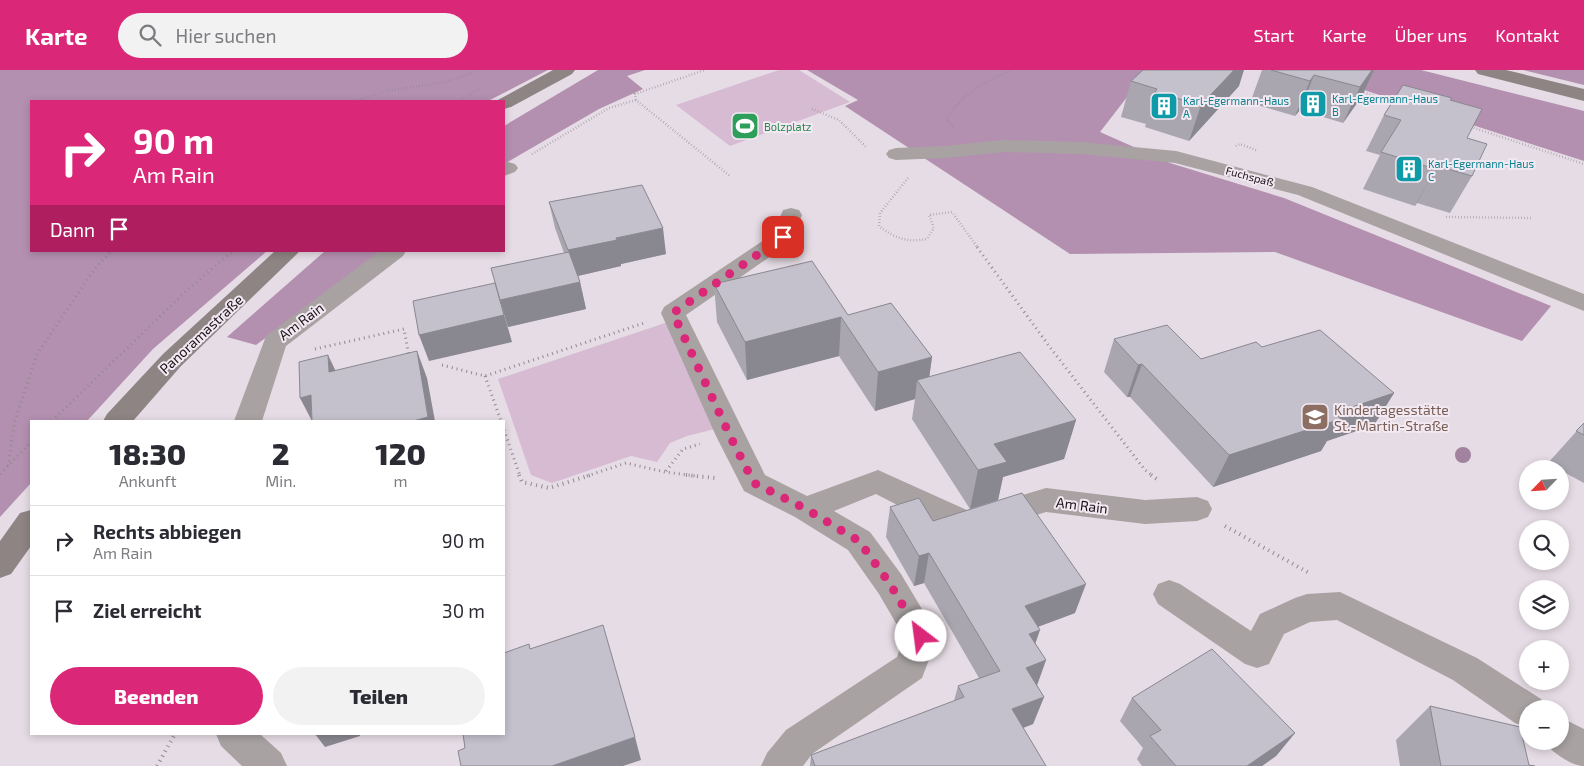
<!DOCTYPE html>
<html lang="de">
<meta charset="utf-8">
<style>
body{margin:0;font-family:"Exo 2",sans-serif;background:#f2f2f3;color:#2b2b33;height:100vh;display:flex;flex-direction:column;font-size:19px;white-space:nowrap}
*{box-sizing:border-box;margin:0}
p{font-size:16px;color:#7c7c81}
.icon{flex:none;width:28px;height:28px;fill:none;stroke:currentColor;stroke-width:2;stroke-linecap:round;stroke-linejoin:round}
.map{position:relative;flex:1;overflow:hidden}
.panel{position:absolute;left:30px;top:350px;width:475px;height:315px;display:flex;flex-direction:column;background:#fff;border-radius:0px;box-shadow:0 2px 8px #0003}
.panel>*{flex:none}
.hud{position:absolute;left:30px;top:30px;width:475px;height:152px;border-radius:0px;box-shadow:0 2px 8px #0003;background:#db2777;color:#fff;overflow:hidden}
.needle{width:32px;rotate:245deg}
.tools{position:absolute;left:1519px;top:390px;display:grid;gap:10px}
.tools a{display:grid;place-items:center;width:50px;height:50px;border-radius:50%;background:#fff;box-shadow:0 2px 8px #0003;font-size:25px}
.pin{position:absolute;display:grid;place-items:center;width:42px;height:42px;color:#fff;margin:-21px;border-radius:10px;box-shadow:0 2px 8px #0006}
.me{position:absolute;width:55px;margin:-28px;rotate:330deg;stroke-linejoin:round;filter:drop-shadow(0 0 4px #0008)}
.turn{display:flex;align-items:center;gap:18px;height:105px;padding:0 20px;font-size:22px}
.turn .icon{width:65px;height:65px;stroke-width:2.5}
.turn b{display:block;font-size:35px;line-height:42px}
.then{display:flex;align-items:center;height:48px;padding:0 20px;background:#0003;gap:10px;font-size:19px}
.eta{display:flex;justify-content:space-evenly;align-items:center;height:85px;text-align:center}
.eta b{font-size:30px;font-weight:800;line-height:35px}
.button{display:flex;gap:10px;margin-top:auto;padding:10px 20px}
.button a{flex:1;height:58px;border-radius:30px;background:#db2777;color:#fff;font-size:20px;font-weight:800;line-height:58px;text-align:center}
.button a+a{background:#f2f2f3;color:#2b2b33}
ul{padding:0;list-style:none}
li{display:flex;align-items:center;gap:15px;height:70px;padding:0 20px;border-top:1px solid #e1e1e2}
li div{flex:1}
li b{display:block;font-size:19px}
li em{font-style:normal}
header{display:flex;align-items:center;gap:30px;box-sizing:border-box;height:70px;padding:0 25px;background:#db2777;color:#fff}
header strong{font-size:24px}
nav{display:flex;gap:28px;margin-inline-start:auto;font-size:18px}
.search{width:350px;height:45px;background:#f2f2f3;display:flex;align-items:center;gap:12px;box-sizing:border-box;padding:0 18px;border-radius:28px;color:#7c7c81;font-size:19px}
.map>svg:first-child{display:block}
.green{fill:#d6bbd3}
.forest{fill:#b490b0}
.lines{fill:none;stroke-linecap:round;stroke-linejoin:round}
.path-far2{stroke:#918a90;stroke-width:2.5;stroke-dasharray:0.5 2.5;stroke-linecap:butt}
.path-far1{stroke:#918a90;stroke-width:3;stroke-dasharray:1 4;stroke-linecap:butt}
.path{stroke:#918a90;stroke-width:4;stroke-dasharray:1 4.5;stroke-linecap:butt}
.street{fill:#a8a2a2;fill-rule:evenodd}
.secondary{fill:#8e8484;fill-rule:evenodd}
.tree{fill:#a1829f}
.wall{fill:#a9a6b0}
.shaded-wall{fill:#898790}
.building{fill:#c4c1cd;stroke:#898790}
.route{stroke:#db2777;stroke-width:9;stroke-dasharray:0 16.2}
.labels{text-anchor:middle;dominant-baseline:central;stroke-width:4;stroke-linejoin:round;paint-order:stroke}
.far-culture-label{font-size:11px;fill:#0d838f;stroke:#f3e9f2;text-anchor:start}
.far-leisure-label{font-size:11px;fill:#27864d;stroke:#f3e9f2;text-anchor:start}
.far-street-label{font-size:11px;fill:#161316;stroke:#f3e9f2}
.street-label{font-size:14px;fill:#161316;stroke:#f3e9f2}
.education-label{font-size:14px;fill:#785e54;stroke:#f3e9f2;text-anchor:start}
</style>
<header>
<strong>Karte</strong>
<div class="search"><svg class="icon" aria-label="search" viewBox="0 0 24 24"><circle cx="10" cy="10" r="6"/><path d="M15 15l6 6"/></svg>Hier suchen</div>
<nav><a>Start</a><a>Karte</a><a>Über uns</a><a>Kontakt</a></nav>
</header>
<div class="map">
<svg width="1584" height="696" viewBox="0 0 1584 696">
<rect width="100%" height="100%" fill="#e6dce5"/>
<g class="green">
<polygon points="779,0 799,0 850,32 730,76 676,35"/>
<polygon points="668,252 715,359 687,366 670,373 657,392 631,386 552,413 531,405 498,309"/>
</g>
<g class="forest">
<polygon points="0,0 548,0 488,31 31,31 31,181 267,181 153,279 87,351 31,351 31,413 0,447"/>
<polygon points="598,0 645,0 627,6 643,19 599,39 504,94 504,56"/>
<polygon points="807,0 1148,0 1100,62 1170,93 1284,128 1551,236 1522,271 1275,182 1070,184 845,36 858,30"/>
<polygon points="1290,0 1421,0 1584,41 1584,91 1339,12"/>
<polygon points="1523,0 1584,0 1584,15"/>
<polygon points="325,181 382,181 256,275 227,267"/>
</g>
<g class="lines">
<g class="path-far2">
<polyline points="1361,22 1396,32"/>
<polyline points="636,30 635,24 705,0"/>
<polyline points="355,31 387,21 445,12 480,0"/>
<polyline points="458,31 482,18"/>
<polyline points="812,39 839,50 867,78"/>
<path d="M 953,57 L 947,50 L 948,47 C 961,25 989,8 1013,0"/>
<polyline points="1471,57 1584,94"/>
<polyline points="1236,76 1240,74 1256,80"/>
<polyline points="532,84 609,38 636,30 730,106"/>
<path d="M 908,108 L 880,143 L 879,156 C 894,168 908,173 927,169 L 934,158 L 929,145 L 952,142 L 978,178"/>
<polyline points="1446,147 1533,148"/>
</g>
<g class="path-far1">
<polyline points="977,177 1049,276 1145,400 1153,406"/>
<polyline points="315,279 404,259 409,286"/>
<polyline points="442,295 485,306 644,253"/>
<polyline points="485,306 501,351"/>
<polyline points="52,351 185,222 233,181"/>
<polyline points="504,360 520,406"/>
<polyline points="8,396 15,350 37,284 96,197 112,181"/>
<polyline points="666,401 683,379 700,374"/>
<polyline points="0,404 31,372"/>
<polyline points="587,406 626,393 665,402 696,406"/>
</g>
<g class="path">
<polyline points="519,405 522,412 549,418 591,405"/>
<polyline points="686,405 715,408"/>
<polyline points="1151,405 1158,410"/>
<polyline points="1225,456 1311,504"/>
<polyline points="157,696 175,664"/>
</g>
<g class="street">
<polygon points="1003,70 1081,72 1176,81 1312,117 1584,224 1584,241 1298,125 1175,93 1081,84 1003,82 945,88 896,90 889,88 886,84 889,80 896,78 945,76"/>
<polygon points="508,92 515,94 518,98 515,102 504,106 504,93"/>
<polygon points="791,138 799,140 802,145 791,172 686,245 765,405 807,426 878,400 969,441 1046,418 1145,430 1197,427 1208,431 1212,439 1208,447 1197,451 1145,454 1046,442 968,466 907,440 876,424 834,441 870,462 901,504 938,566 922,608 812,684 803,696 761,696 767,683 786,660 897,587 904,567 879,524 848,480 795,447 744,421 716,366 661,243 664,237 773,164 783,140"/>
<polygon points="380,181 406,181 403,186 286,276 262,351 234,351 266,266"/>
<polygon points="1169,510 1180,514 1251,561 1260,544 1295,528 1307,524 1340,522 1477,588 1541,629 1545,639 1528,639 1528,657 1515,653 1453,610 1337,550 1310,552 1284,564 1269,594 1257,598 1245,594 1158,534 1153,524 1158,514"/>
<path d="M 1560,647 L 1584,659 L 1584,696 C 1572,696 1550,682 1545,671 L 1560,671 Z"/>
<polygon points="216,664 260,664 281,683 287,696 242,696 221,676"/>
</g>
<g class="secondary">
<polygon points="553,0 575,0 572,4 511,37 504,39 504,31 496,31"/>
<polygon points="1475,0 1506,0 1584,19 1584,31 1478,4"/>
<polygon points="275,181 300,181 181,296 133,351 103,351 107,344 163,284"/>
<polygon points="31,440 31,476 11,504 0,508 0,471 20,443"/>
</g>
</g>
<circle class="tree" cx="1463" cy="385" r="8"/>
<g class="wall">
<polygon points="1262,0 1374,0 1362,26 1343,53 1300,40 1295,46 1250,33"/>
<polygon points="1131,11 1239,16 1189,71 1145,57 1146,54 1121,47"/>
<polygon points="1384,45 1467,68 1472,106 1450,143 1417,133 1415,136 1363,119 1380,85 1366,81"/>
<polygon points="549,132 666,184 621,194 621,196 578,206 580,212 586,239 508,257 491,198 564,183 555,158"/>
<polygon points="714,214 848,245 932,287 929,307 1076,350 1064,389 1003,407 998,430 970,439 912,349 915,329 875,341 839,286 747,310 717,252"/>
<polygon points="1114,269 1201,289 1262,277 1394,323 1374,355 1327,371 1321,381 1213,417 1130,327 1127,327 1104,302"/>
<polygon points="1584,353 1584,413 1560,400 1560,399 1558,399 1548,393"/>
<polygon points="890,437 933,451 1075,543 1038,557 1035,573 1046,590 1037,615 1044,627 1033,654 1023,658 1046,696 810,696 811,685 954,631 958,616 979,608 924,513 914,516 886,467"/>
<polygon points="1132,628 1295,663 1276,686 1262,696 1142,696 1137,689 1143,678 1120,651"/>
<polygon points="1430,636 1529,695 1535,696 1400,696 1396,670"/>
</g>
<g class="shaded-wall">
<polygon points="1234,0 1244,0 1239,16 1189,71 1201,35"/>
<polygon points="1372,0 1374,0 1362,26 1343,53 1360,17"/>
<polygon points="1314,5 1300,40 1295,46 1310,11"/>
<polygon points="1437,96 1417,133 1415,136"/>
<polygon points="663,158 666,184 621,194 621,196 573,207 568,180 616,168"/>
<polygon points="580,212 586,239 508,257 500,230"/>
<polygon points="495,213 512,272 429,291 419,265"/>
<polygon points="841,247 839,286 747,310 745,272"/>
<polygon points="417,281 427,308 435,351 413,351"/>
<polygon points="328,285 341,312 329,302"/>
<polygon points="932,287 927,324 917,310 915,329 875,341 878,302"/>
<polygon points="1142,294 1130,327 1127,327 1138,295"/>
<polygon points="1394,323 1374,355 1327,371 1321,381 1213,417 1229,385 1334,343"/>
<polygon points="311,325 312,351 300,328"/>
<polygon points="1076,350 1064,389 1003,407 998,430 970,439 978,400 994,374"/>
<polygon points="929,483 924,513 914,516 919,486"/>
<polygon points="1086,514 1075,543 1015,565 1025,536"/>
<polygon points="1040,560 1030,589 1029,564"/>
<polygon points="1046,590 1036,618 1026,598"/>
<polygon points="1044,627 1033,654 1002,666 1012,639"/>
<polygon points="1295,663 1276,686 1262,696 1247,696"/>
<polygon points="315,664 360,664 360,666 325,677"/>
<polygon points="635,667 641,690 623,696 552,696"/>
</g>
<g class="building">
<polygon points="1143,0 1234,0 1201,35 1155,22 1157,19 1131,11"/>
<polygon points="1271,0 1372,0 1360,17 1314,5 1310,11"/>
<polygon points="1403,15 1452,28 1450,30 1482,39 1467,68 1487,74 1472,106 1437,96 1435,99 1381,82 1401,50 1384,45"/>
<polygon points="642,115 663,158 616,168 617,170 568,180 549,132"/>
<polygon points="569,182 580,212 500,230 491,198"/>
<polygon points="812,191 848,245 891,233 932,287 878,302 841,247 745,272 714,214"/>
<polygon points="495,213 504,245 419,265 413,231"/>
<polygon points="1167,255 1201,289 1256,272 1262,277 1320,260 1394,323 1334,343 1341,349 1229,385 1142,294 1138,295 1114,269"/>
<polygon points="417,281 428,347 413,351 312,351 311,325 300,328 299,292 328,285 329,302"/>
<polygon points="1020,282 1076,350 994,374 1007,392 978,400 917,310"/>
<polygon points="1584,353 1584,365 1576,361"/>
<polygon points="1022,423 1086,514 1025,536 1040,560 1029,564 1046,590 1026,598 1044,627 1012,639 1046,696 815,696 811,685 964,627 958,616 1000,601 929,483 919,486 890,437 919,428 933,451"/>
<polygon points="603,555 635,667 552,696 461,696 458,681 465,678 463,664 504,664 504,583 529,574 530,579"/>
<polygon points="1212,579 1295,663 1247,696 1176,696 1150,666 1161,660 1132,628"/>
<polygon points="1430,636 1520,657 1529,695 1535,696 1441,696"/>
</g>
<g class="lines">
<polyline class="route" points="783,167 673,243 730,366 754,413 806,439 859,471 890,514 921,566"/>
</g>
<defs>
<symbol id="building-square" viewBox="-11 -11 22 22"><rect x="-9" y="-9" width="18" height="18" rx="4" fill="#0f9aa8" stroke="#f3e9f2"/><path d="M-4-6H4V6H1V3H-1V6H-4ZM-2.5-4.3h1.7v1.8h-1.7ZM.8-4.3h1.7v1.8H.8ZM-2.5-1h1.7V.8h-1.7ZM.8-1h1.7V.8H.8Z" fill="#fff"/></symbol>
<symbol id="stadium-square" viewBox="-11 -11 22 22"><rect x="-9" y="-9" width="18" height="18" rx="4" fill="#2e9e5b" stroke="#f3e9f2"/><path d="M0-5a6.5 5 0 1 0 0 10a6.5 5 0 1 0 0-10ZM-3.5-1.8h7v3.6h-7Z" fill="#fff"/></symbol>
<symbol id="school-square" viewBox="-11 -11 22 22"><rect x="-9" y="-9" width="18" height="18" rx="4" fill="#8d6e63" stroke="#f3e9f2"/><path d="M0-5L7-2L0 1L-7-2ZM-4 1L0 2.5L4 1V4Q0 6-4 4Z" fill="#fff"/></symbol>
</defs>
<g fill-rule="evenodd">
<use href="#building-square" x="1297" y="18" width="32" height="32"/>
<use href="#building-square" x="1148" y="20" width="32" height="32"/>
<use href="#stadium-square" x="729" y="40" width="32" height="32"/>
<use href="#building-square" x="1393" y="83" width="32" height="32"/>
<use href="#school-square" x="1299" y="331" width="32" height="32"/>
</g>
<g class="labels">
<g class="far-culture-label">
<text x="1332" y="28">Karl-Egermann-Haus<tspan x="1332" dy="13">B</tspan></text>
<text x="1183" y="30">Karl-Egermann-Haus<tspan x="1183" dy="13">A</tspan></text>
<text x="1428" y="93">Karl-Egermann-Haus<tspan x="1428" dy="13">C</tspan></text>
</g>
<g class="far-leisure-label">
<text x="764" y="56">Bolzplatz</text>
</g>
<g class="far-street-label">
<text transform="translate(1250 106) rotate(15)">Fuchspaß</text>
</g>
<g class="street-label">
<text transform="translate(301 251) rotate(-37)">Am Rain</text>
<text transform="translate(201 264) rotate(-43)">Panoramastraße</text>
<text transform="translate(1082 435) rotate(7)">Am Rain</text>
</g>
<g class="education-label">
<text x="1334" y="339">Kindertagesstätte<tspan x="1334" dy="16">St.-Martin-Straße</tspan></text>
</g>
</g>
</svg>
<div class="tools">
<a><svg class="needle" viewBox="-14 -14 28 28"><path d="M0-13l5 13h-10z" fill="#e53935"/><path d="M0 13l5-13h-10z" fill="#7c7c81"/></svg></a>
<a><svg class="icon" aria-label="search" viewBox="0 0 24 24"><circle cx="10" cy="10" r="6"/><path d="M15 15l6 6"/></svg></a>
<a><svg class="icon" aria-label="layers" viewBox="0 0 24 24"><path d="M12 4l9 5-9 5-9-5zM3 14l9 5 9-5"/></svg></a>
<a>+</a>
<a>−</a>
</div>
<div class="pin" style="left:783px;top:167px;background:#d93025"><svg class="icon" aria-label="arrive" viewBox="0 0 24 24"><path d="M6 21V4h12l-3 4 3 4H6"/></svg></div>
<svg class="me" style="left:921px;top:566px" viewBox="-20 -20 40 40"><circle r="19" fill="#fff"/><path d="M0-13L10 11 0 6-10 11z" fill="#db2777"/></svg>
<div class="hud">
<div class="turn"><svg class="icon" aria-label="right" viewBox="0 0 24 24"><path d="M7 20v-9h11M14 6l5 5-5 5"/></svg><div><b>90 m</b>Am Rain</div></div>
<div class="then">Dann<svg class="icon" aria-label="arrive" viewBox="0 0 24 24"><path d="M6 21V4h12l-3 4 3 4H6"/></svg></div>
</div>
<section class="panel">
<div class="eta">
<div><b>18:30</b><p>Ankunft</p></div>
<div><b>2</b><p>Min.</p></div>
<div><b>120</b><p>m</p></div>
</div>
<ul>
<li><svg class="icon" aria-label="right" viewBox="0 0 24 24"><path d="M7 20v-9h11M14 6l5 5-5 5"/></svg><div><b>Rechts abbiegen</b><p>Am Rain</p></div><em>90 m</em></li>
<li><svg class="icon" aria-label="arrive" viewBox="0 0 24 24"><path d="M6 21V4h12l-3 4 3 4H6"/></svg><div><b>Ziel erreicht</b></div><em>30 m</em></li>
</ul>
<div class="button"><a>Beenden</a><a>Teilen</a></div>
</section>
</div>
